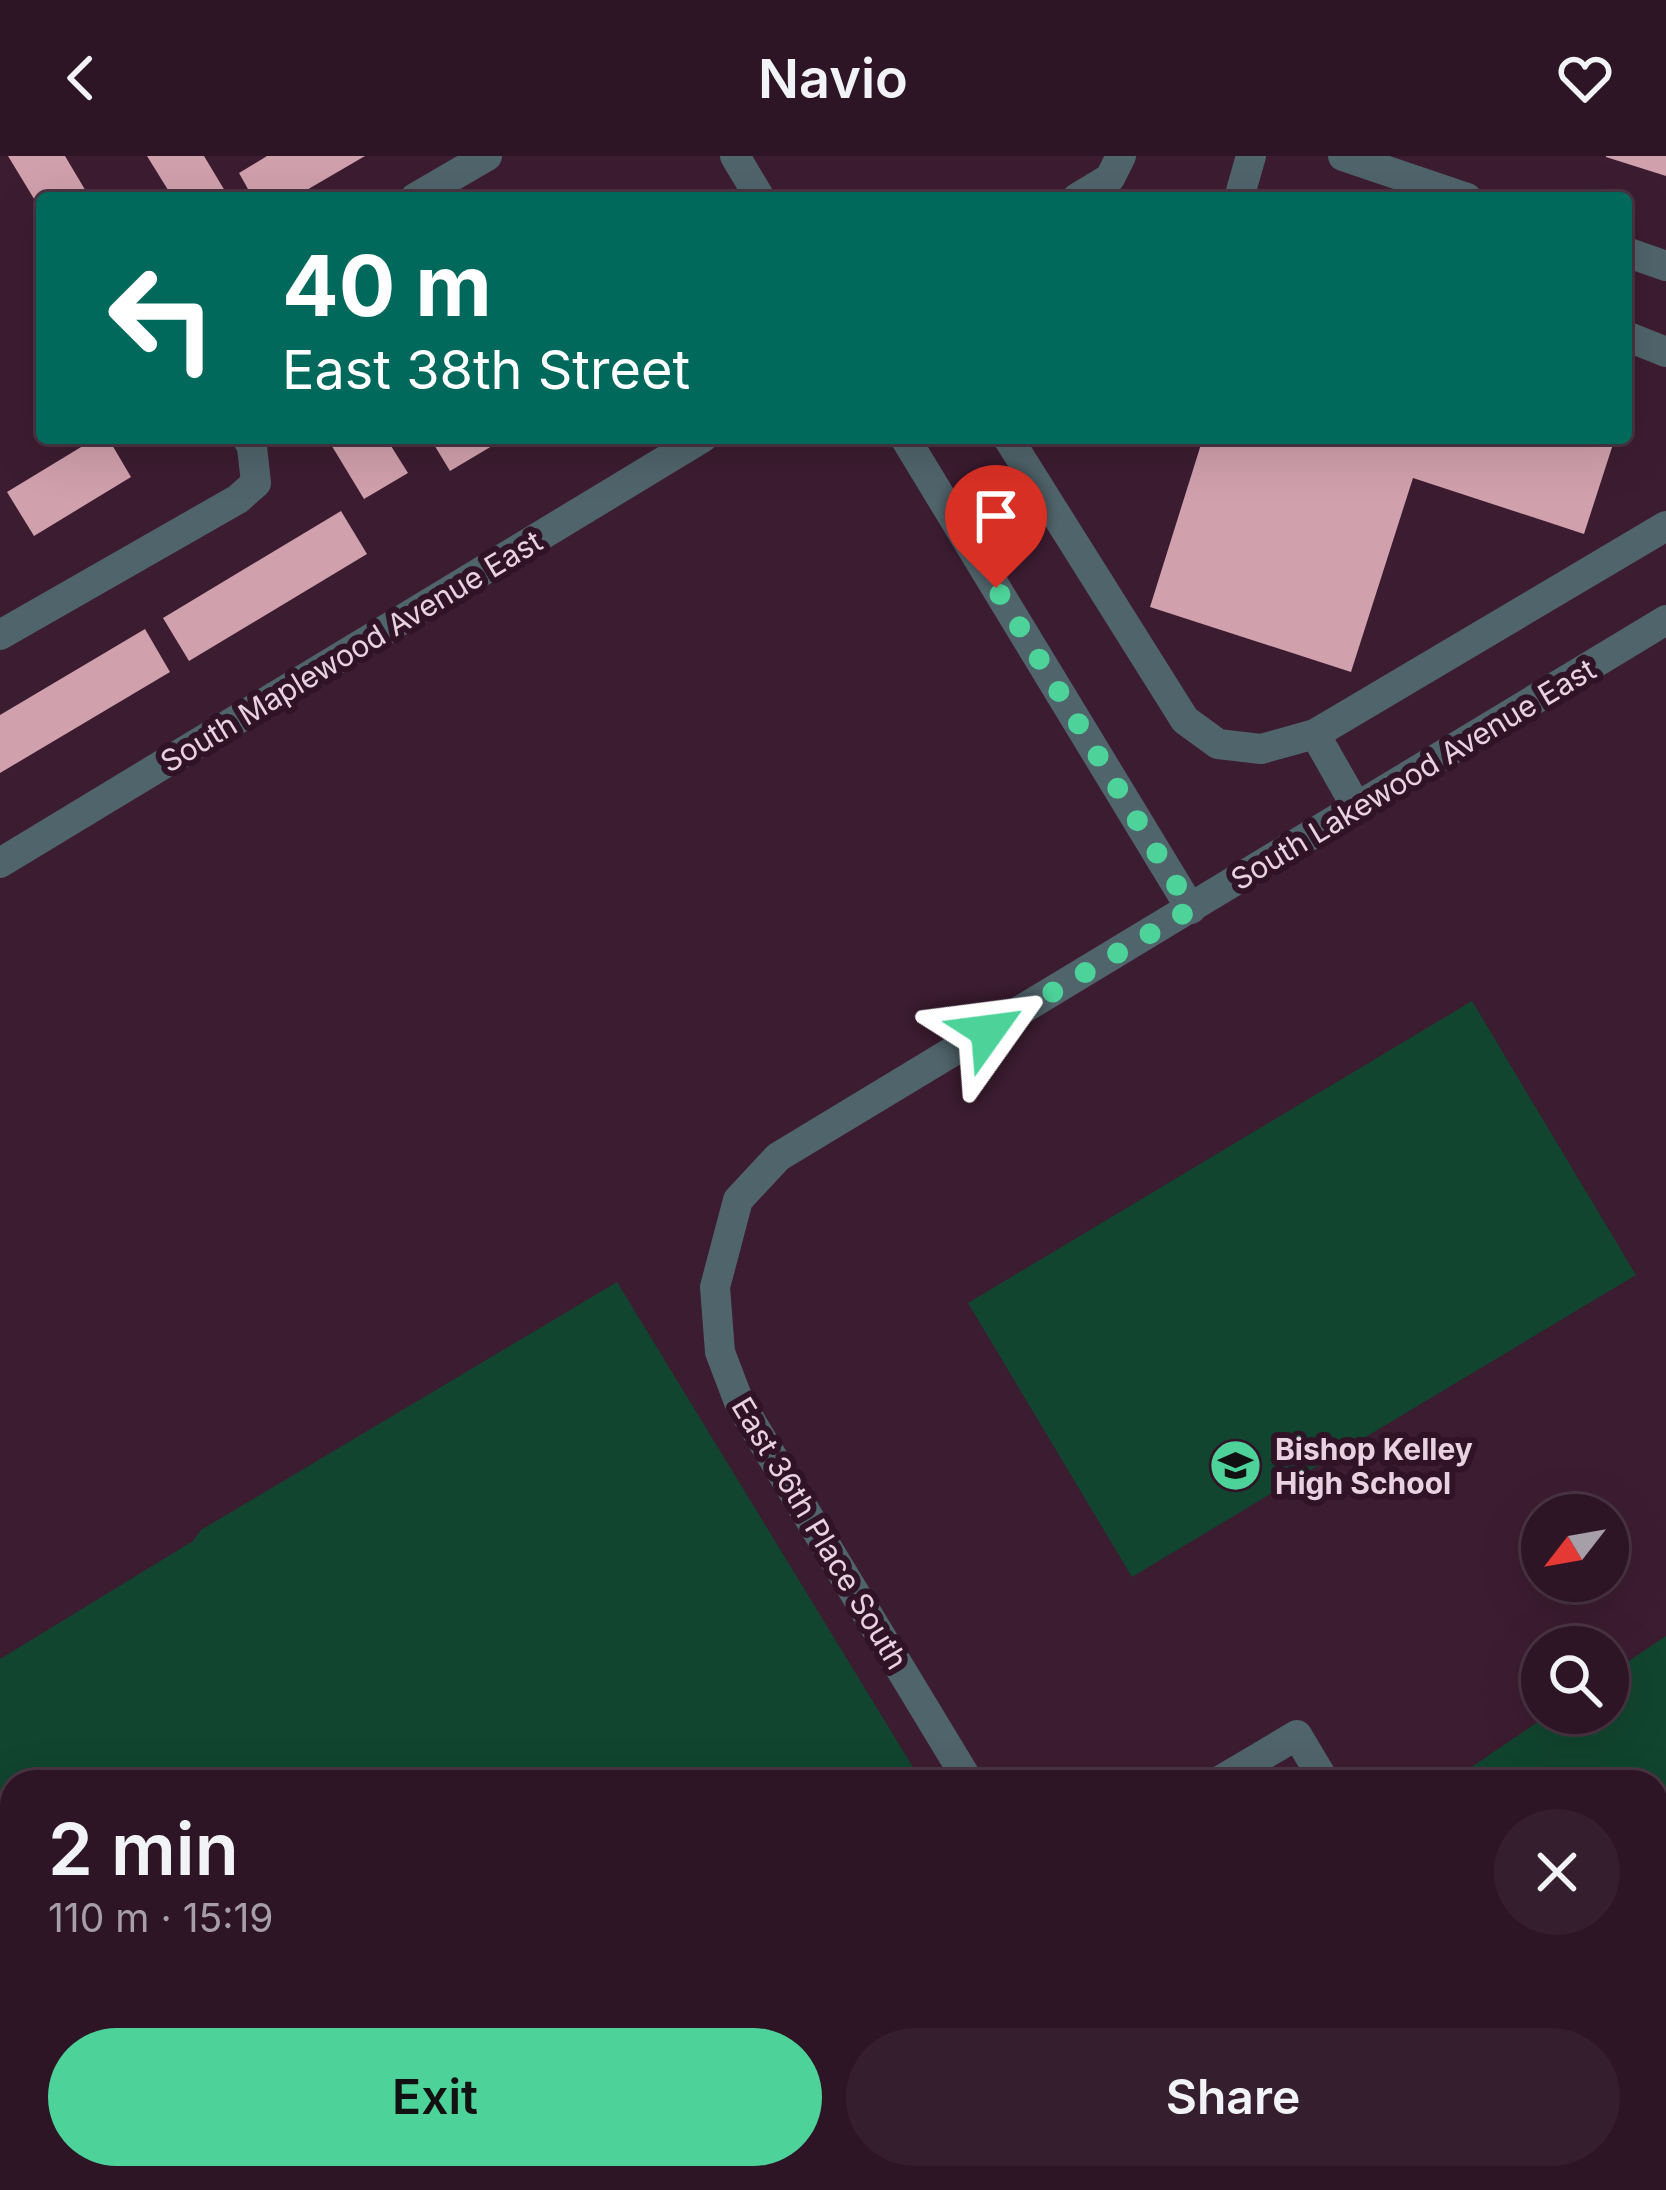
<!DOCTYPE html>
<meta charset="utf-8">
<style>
body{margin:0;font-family:Inter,sans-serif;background:#351e2d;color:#f1f3f6;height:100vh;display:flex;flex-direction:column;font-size:45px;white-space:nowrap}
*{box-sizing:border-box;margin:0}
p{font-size:39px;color:#a79fa7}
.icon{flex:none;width:66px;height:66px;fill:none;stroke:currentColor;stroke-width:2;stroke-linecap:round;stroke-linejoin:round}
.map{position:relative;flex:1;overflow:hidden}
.side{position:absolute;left:0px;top:1614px;width:1668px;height:420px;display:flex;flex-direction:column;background:#2d1525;border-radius:36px 36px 0 0;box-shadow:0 12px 48px #0002,0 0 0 3px #483442}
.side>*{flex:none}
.top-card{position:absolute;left:36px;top:36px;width:1596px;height:252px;border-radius:12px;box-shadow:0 12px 48px #0002,0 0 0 3px #483442;background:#00695c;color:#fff;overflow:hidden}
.needle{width:78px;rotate:239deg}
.buttons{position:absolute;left:1521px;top:1338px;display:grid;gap:24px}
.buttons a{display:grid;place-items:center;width:108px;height:108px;border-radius:50%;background:#2d1525;box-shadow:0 12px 48px #0002,0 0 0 3px #483442;font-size:60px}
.pin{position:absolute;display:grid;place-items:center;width:102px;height:102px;color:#fff;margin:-123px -51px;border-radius:50% 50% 50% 0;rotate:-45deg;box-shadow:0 0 12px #0007}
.pin .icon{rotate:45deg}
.me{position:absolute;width:132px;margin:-66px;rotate:59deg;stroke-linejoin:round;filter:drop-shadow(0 0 9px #0008)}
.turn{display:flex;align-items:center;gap:42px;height:252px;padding:0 48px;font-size:54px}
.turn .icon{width:156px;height:156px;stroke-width:2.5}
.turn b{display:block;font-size:84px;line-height:102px}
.round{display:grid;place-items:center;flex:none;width:126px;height:126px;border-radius:63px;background:#351e2d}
.head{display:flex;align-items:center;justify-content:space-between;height:204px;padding:0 48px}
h1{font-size:72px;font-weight:600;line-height:90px}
.button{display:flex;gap:24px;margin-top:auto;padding:24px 48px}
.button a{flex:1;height:138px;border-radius:72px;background:#4dd39a;color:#111;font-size:48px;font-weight:600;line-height:138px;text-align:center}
.button a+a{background:#351e2d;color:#f1f3f6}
header{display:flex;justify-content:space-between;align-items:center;height:156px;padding:0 48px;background:#2d1525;font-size:54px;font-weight:600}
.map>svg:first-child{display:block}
.green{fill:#11452f}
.building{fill:#d0a0ac}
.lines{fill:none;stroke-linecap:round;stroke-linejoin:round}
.minor{stroke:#50646b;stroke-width:30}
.route{stroke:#4dd39a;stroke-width:21;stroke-dasharray:0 37.8}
.labels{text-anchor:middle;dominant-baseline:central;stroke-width:12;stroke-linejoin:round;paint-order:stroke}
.street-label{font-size:30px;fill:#e8d2df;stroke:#311327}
.poi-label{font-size:30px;font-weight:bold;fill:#e8d2df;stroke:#311327;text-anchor:start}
</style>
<header><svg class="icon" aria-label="back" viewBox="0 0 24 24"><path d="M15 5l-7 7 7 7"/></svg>Navio<svg class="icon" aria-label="heart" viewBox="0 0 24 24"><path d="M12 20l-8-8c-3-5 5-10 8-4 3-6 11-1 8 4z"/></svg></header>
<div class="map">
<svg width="1666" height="2034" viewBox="0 0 1666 2034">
<rect width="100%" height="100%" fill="#3c1c31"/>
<g class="green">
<polygon points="1472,845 1636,1119 1132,1421 968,1147"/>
<polygon points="617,1126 922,1626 12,1626 12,1703 0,1683 0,1503 193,1385 201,1374"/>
<polygon points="1666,1480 1666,1908 1656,1900 1656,1626 1451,1625 1551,1557 1608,1557 1608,1519"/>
<polygon points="205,2022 915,2022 895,2034 213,2034"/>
</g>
<g class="building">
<polygon points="8,0 65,0 90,42 42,42 42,56"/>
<polygon points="147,0 204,0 225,35 215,42 173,42"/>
<polygon points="267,0 365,0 293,42 253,42 239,17"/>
<polygon points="1666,0 1666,20 1606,1 1606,0"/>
<polygon points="96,282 108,282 131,321 34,380 7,336"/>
<polygon points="327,282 386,282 408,317 364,343"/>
<polygon points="430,282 487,282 492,290 450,315"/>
<polygon points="1203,282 1615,282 1584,378 1413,322 1351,516 1150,451"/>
<polygon points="341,355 367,398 189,505 163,462"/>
<polygon points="145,473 170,516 0,617 0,559"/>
</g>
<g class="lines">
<g class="minor">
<polyline points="735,0 760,42"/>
<polyline points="1343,0 1467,42"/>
<polyline points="415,42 487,0"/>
<polyline points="1077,42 1110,22 1121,0"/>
<polyline points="1239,42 1251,0"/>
<polyline points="1626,96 1666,110"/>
<polyline points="1626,180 1666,196"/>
<polyline points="905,282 1191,753"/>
<polyline points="1008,282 1185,564 1218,588 1261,593 1315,578"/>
<polyline points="0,479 238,343 256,327 252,291 247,282"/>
<polyline points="1357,652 1315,578 1666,370"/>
<polyline points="0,707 702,282"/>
<polyline points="969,1626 739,1246 720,1196 715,1131 738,1044 778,1001 1666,464"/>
<polyline points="1218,1626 1297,1579 1325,1626"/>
<polyline points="1210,2022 1217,2034"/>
<polyline points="1354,2022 1356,2034"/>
<polyline points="978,2034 998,2022"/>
</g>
</g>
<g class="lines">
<polyline class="route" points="988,875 1191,753 996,432"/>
</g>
<defs>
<symbol id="school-disc" viewBox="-11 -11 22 22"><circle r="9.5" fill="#4dd39a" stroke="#311327"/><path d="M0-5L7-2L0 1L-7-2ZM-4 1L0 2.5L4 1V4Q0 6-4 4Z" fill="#111"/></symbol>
</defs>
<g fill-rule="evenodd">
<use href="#school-disc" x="1206" y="1280" width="59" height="59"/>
</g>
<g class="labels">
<g class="street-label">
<text transform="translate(351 495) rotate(-31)">South Maplewood Avenue East</text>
<text transform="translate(1413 618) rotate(-31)">South Lakewood Avenue East</text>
<text transform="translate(820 1377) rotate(59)">East 36th Place South</text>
</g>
<g class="poi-label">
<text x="1275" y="1293">Bishop Kelley<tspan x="1275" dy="34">High School</tspan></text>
</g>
</g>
</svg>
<div class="buttons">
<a><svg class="needle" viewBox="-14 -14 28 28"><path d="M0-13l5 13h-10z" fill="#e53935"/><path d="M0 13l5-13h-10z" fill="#a79fa7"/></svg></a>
<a><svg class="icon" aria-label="search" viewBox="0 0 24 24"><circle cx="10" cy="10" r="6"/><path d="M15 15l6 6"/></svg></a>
</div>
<div class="pin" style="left:996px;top:432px;background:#d93025"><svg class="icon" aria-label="arrive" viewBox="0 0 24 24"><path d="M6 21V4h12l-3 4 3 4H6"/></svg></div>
<svg class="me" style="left:988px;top:875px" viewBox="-20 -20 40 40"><path d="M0-17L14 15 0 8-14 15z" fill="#4dd39a" stroke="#fff" stroke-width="4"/></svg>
<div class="top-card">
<div class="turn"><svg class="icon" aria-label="left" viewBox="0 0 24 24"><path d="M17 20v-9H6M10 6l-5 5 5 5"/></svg><div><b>40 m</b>East 38th Street</div></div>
</div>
<section class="side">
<div class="head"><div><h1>2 min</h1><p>110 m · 15:19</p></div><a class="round"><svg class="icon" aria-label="close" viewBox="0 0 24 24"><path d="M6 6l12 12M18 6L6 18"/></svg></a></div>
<div class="button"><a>Exit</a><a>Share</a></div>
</section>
</div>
